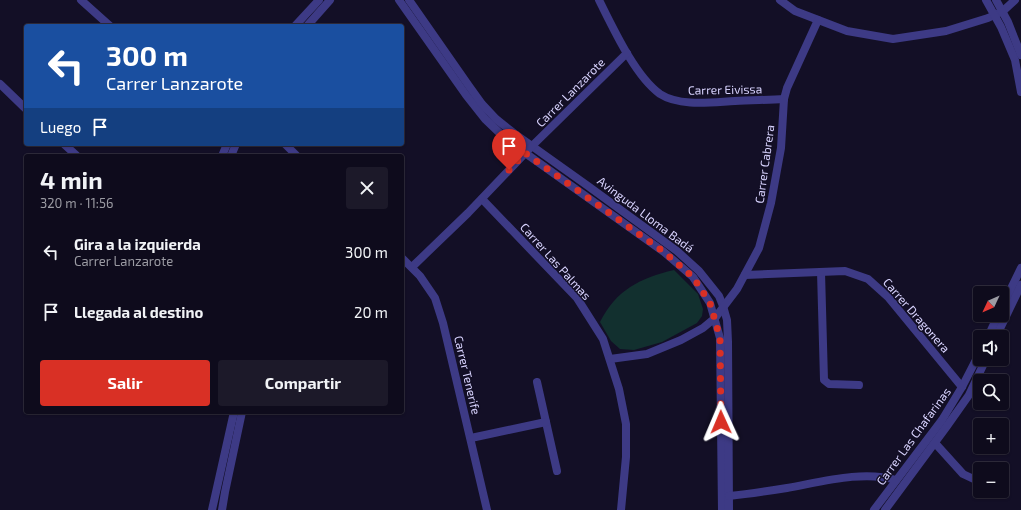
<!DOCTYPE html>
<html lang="es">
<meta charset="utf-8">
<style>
body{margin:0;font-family:"Exo 2",sans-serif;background:#1c1929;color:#f1f3f6;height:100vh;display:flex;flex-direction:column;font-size:15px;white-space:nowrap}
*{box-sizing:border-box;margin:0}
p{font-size:13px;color:#9b9ba3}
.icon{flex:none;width:22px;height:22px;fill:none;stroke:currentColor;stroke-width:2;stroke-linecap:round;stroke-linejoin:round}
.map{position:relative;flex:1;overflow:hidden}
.side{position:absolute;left:24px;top:154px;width:380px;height:260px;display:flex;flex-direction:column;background:#0e0b1c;border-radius:4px;box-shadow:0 1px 3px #0004,0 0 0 1px #2e2b3b}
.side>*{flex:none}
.guide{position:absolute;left:24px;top:24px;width:380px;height:122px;border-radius:4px;box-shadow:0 1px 3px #0004,0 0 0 1px #2e2b3b;background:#1a4fa0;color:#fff;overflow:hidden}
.needle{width:26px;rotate:226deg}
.controls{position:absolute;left:973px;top:286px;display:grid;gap:8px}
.controls a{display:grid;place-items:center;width:36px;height:36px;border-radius:4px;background:#0e0b1c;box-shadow:0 1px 3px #0004,0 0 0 1px #2e2b3b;font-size:20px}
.pin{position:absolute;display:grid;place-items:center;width:34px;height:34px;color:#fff;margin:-41px -17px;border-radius:50% 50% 50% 0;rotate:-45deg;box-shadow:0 0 4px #0007}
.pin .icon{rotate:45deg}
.me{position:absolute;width:44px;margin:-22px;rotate:359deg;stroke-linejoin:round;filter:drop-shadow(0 0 3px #0008)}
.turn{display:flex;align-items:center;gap:14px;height:84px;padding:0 16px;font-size:18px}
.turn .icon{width:52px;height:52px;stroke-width:2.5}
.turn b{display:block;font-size:28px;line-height:34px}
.then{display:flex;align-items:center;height:38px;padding:0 16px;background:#0003;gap:8px;font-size:15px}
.round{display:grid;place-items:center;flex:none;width:42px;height:42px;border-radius:4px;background:#1c1929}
.overview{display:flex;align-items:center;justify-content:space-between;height:68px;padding:0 16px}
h1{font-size:24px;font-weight:700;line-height:30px}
.button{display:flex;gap:8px;margin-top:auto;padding:8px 16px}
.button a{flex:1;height:46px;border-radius:4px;background:#d93025;color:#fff;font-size:16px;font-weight:700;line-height:46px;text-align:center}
.button a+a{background:#1c1929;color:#f1f3f6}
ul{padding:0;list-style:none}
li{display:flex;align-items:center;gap:12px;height:60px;padding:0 16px}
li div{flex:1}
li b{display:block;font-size:15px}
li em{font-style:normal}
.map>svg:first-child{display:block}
.green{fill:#12302f}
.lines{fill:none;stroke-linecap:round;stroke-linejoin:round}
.minor{stroke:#3d3a85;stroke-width:8}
.route{stroke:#d93025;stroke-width:7;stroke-dasharray:0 12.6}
.labels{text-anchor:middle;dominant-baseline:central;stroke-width:3;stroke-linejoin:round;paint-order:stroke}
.street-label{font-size:12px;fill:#d9d4ff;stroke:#130f26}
</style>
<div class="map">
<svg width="1021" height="510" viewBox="0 0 1021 510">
<rect width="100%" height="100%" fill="#130f26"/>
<path class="green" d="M 674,270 L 698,294 L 703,309 L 702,316 L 697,323 L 662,342 L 634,350 L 620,349 L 611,341 L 600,322 C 616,290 640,278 674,270 Z"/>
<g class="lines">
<g class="minor">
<polyline points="81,0 110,26"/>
<polyline points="399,0 466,95 485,119 507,140 664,252 693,277 710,303 720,338 722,510"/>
<polyline points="409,0 469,86 482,104 496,119 515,134 588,186 677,251 699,271 719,296 723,306 727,320 728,342 729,510"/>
<path d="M 599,0 C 613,28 635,76 660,94 C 680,107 713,102 735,101 C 751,100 768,100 784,99"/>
<polyline points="780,0 795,11 847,31 893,39 946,31 988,18 1003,11 1015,0"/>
<polyline points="986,0 1001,27 1015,60 1021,92"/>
<polyline points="996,0 1008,22 1021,55"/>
<polyline points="295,26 319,0"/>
<polyline points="307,26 330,0"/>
<polyline points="0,84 26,109"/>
<polyline points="64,144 77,156"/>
<polyline points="285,144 297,156"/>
<polyline points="222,156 227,144"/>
<polyline points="231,156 236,144"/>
<polyline points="482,199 577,298 603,339 619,389 626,424 626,457 621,510"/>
<polyline points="402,258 420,276 435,298 443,323 487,510"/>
<polyline points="412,267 468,213 532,146 627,53"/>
<polyline points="821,272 824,380 829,384 859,385"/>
<polyline points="745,275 845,271 868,279 888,297 962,387"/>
<polyline points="1002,307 1021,268"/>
<polyline points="988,337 998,315"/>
<polyline points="996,337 1021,285"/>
<polyline points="610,359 647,354 681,340 703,328 715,318 737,289 759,248 771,203 781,148 784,99 787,88 818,20"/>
<polyline points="537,382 557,471"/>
<polyline points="471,438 546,422"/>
<polyline points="935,443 963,474 980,482"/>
<path d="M 729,496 C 748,494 768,491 787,488 C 821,482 863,470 896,480"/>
<polyline points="212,510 234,412"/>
<polyline points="222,510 225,492 242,412"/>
<polyline points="874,510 942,420 962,387 980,352"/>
<polyline points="885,510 947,426 969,395 986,359"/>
</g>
</g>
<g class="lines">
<polyline class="route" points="509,170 525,153 664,252 693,277 710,303 720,338 721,422"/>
</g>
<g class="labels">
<g class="street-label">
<text transform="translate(725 89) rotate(-1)">Carrer Eivissa</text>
<text transform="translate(570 92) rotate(-45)">Carrer Lanzarote</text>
<text transform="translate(764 164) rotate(-82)">Carrer Cabrera</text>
<text transform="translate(646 214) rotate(37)">Avinguda Lloma Badá</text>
<text transform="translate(556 261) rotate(48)">Carrer Las Palmas</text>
<text transform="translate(917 315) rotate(49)">Carrer Dragonera</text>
<text transform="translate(468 375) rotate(77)">Carrer Tenerife</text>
<text transform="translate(913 436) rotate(-54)">Carrer Las Chafarinas</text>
</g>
</g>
</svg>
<div class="controls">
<a><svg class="needle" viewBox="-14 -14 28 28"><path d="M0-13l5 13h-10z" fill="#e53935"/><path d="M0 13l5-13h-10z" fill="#9b9ba3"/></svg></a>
<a><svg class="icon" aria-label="sound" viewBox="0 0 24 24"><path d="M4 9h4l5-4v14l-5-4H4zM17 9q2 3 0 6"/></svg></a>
<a><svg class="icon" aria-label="search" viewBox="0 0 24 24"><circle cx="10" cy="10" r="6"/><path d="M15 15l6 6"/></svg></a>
<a>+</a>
<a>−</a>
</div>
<div class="pin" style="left:509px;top:170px;background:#d93025"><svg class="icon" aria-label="arrive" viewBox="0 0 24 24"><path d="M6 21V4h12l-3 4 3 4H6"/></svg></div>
<svg class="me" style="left:721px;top:422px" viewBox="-20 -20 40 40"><path d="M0-17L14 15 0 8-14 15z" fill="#d93025" stroke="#fff" stroke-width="4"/></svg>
<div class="guide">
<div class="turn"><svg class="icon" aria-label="left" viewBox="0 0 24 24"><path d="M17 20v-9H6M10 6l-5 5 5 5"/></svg><div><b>300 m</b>Carrer Lanzarote</div></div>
<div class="then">Luego<svg class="icon" aria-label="arrive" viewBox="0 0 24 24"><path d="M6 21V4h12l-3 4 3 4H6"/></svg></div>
</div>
<section class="side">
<div class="overview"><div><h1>4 min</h1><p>320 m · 11:56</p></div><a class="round"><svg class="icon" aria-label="close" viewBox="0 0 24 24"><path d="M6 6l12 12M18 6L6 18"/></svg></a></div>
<ul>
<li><svg class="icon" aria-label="left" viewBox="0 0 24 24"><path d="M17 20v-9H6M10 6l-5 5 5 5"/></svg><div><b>Gira a la izquierda</b><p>Carrer Lanzarote</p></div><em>300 m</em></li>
<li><svg class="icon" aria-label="arrive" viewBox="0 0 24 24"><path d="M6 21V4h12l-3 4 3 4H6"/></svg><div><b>Llegada al destino</b></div><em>20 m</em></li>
</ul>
<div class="button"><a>Salir</a><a>Compartir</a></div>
</section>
</div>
